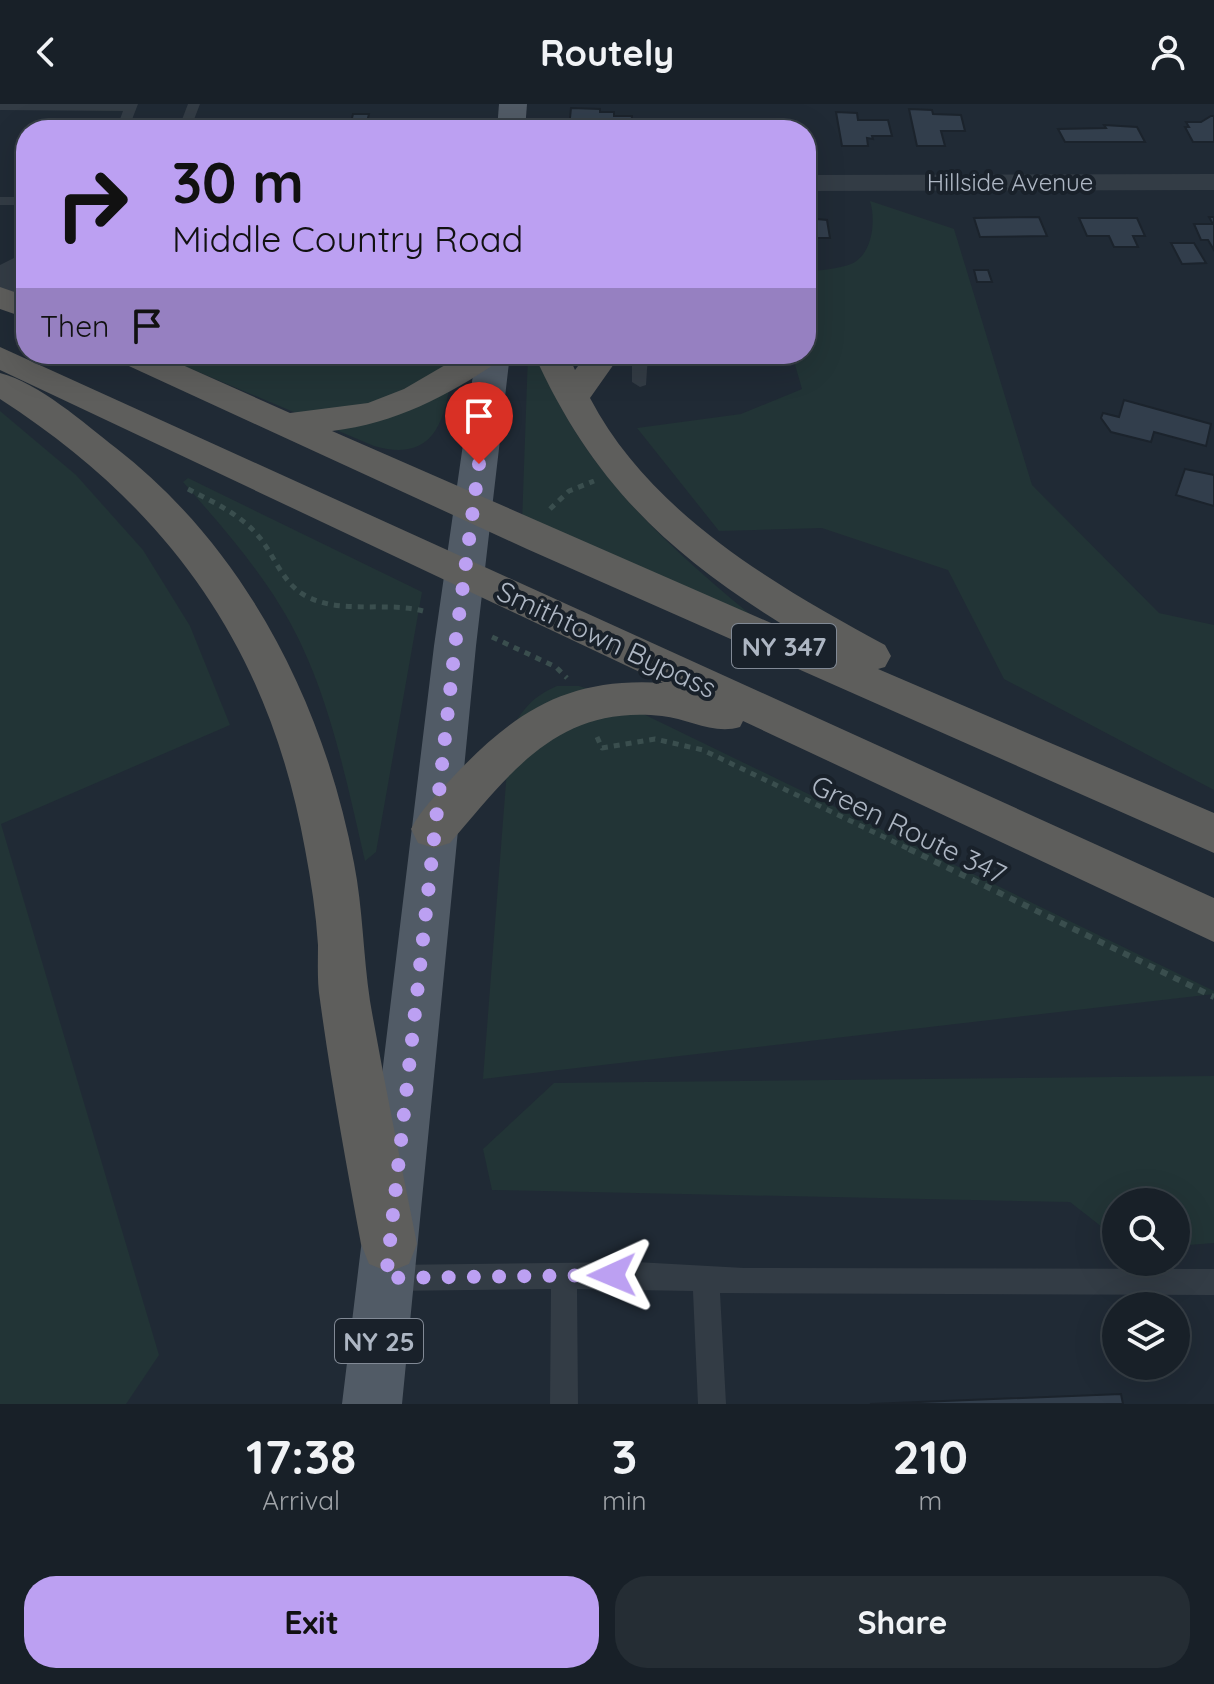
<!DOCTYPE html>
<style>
body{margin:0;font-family:Quicksand,sans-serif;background:#252d34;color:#f1f3f6;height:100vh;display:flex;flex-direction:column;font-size:30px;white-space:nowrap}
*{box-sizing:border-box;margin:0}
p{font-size:26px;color:#9fa3a8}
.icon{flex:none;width:44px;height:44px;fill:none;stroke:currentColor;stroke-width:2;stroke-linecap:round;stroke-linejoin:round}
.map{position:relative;height:1300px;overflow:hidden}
.details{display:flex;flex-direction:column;background:#182028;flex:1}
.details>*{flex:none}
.guide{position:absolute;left:16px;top:16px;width:800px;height:244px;border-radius:32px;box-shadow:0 8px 32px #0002,0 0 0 2px #363e45;background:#bca0f2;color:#111;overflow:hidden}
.buttons{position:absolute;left:1102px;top:1084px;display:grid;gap:16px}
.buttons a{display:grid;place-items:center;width:88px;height:88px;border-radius:50%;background:#182028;box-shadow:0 8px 32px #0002,0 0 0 2px #363e45;font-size:40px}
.pin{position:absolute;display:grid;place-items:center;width:68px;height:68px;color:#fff;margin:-82px -34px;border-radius:50% 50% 50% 0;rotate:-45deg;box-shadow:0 0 8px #0007}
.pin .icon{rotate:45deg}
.me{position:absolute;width:88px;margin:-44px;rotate:269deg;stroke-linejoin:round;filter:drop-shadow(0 0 6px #0008)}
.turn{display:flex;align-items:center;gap:28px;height:168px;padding:0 24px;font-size:36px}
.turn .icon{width:104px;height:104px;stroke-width:2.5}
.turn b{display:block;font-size:56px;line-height:68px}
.then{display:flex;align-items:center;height:76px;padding:0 24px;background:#0003;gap:16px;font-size:30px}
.eta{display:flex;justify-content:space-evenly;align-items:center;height:136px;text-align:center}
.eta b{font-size:48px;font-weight:700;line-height:56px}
.cta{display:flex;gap:16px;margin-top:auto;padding:16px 24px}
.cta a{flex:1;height:92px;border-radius:32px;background:#bca0f2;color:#111;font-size:32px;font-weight:700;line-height:92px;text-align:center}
.cta a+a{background:#252d34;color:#f1f3f6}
header{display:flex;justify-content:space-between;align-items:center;height:104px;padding:0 24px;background:#182028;font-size:36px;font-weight:700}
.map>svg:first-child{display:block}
.green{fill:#223436}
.building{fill:#323e4c;stroke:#1b232c;stroke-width:2}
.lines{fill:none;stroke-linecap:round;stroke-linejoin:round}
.path-far1{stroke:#3a4e4e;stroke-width:5;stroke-dasharray:6 6;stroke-linecap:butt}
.path{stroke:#3a4e4e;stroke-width:6;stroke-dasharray:7 7;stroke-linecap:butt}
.service{fill:#333c45;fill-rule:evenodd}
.minor{fill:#333c45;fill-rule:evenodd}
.primary{fill:#515b66;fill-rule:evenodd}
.trunk{fill:#5e5e5c;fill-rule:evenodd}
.route{stroke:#bca0f2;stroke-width:14;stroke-dasharray:0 25.2}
.labels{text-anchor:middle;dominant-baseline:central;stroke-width:8;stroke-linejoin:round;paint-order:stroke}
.far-street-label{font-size:24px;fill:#adb6c3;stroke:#19212a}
.shield{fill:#19212a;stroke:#818995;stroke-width:2}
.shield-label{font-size:26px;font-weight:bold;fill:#adb6c3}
.street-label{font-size:28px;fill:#adb6c3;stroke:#19212a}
</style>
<header><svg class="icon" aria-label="back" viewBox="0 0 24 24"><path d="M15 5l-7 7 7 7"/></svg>Routely<svg class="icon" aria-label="person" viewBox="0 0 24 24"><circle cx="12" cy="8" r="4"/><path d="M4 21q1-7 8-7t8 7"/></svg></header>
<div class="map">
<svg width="1214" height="1300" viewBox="0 0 1214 1300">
<rect width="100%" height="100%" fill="#202a35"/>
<g class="green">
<path d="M 870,97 L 954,125 L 1032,381 L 1159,509 L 1214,521 L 1214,686 L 1004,575 L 948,466 L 822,424 L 719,427 L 637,324 L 741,310 L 802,285 L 792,250 L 806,250 L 806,168 C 820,166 838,165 851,160 C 873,151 876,116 870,97 Z"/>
<path d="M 156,250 L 455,250 C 446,301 445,362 374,342 Z"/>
<path d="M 528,250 L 540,250 C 547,269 553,290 563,307 C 612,395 692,463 768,525 L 522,419 Z"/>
<polygon points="0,307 76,371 143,446 190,522 230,621 1,720 159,1251 126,1300 0,1300"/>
<path d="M 188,374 L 422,488 L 376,748 L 365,757 C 348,684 333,608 301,540 C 273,480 227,428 183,378 Z"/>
<path d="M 557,582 L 579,582 L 598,588 L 1214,887 L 1214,890 L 483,975 L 510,627 C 523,605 533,592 557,582 Z"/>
<polygon points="1214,972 1214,1139 1176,1142 1176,1098 1116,1098 1116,1134 1070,1098 492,1086 483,1045 554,979"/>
</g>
<g class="building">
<polygon points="571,4 600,5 600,8 614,8 614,12 632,12 631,26 569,24"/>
<polygon points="909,5 932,6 933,10 961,11 965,27 941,27 945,42 917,42"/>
<polygon points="836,8 857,9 858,16 888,16 892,32 872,32 873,35 867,34 868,42 842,42"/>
<polygon points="353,10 369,10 365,26 349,26"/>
<polygon points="1211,12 1214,12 1214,38 1193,38 1185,23 1189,23 1186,18 1201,18"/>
<polygon points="1104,21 1137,23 1145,38 1065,38 1058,25 1106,24"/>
<polygon points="1039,113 1047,132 980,133 974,114"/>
<polygon points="1209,113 1214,113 1214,146 1208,136 1201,136 1194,120 1213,120"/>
<polygon points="806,114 827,116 830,134 806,134"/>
<polygon points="1079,114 1137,114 1145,132 1133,132 1138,143 1114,143 1109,132 1087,132"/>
<polygon points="1171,139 1194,139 1206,159 1182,160"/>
<polygon points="974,166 988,166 992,178 977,178"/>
<polygon points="1124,296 1211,320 1206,342 1154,328 1151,338 1111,328 1101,314 1103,309 1119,313"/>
<polygon points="1185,365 1214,371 1214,402 1176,391"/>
<polygon points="1121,1290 1123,1300 870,1300"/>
</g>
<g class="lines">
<g class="path-far1">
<path d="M 188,385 C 213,398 242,411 260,434 C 275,453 283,480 306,492 C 341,511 386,497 423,507"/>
<polyline points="550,405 569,387 594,377"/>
<polyline points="492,533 556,563 567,574"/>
<polyline points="597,633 602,644 655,635 703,646 913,747"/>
</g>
<polyline class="path" points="909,745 1214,893"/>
<g class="service">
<polygon points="0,0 138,0 128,26 116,26 123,7 0,6"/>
<polygon points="188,0 200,0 190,26 178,26"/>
<rect x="0" y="93" width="26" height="8"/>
<polygon points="632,250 648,250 646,281 640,283 632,278"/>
<polygon points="636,1158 744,1164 1214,1165 1214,1191 720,1189 726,1300 698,1300 693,1187 577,1185 578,1300 550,1300 551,1185 390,1187 381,1183 377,1174 381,1165 390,1161"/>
</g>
<g class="minor">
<polygon points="1214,70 1214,86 806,87 806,71"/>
<polygon points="26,148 26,169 18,175 16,193 11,199 0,202 0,161"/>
</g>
<g class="primary">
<polygon points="499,0 527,0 525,26 497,26"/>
<polygon points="476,250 510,250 476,542 402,1300 342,1300 434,542"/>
</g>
<g class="trunk">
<polygon points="0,183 26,192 26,214 0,205"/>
<path d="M 0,243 L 1214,794 L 1214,838 L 743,617 L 740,623 C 714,631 689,615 662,612 C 558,601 512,667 450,739 L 434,744 L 418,739 L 411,725 C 421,705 438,689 453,673 C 516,606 569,573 663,579 L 0,266 Z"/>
<path d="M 113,250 L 158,250 L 290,309 L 368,299 L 404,285 L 464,250 L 504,250 L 499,257 C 446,293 396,319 332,327 L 803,533 C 678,458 595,386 534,250 L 568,250 L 575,266 L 587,250 L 621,250 L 590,294 C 650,409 774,481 885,541 L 891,552 L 885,563 L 878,565 L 1214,709 L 1214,749 L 527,445 L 118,257 Z"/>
<path d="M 0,269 C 39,279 84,319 116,344 C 246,445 324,600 354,759 C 363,805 363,851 370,897 C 384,978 401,1059 417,1140 L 409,1160 L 389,1168 L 369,1160 L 361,1140 C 346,1059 331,977 320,896 C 317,878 318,859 318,841 C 316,809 311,777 305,745 C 269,545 170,405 0,295 Z"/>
</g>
</g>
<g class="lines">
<polyline class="route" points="479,360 455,542 386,1174 612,1171"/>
</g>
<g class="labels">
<g class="far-street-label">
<text x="1010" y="78">Hillside Avenue</text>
</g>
<g class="shield">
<rect x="732" y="520" width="104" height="44" rx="6"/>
<rect x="335" y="1215" width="88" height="44" rx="6"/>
</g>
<g class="shield-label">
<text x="784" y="542">NY 347</text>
<text x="379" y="1237">NY 25</text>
</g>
<g class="street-label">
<text transform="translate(607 535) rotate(25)">Smithtown Bypass</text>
<text transform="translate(909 725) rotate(26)">Green Route 347</text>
</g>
</g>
</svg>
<div class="buttons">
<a><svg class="icon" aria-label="search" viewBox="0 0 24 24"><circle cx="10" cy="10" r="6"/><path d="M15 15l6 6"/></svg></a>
<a><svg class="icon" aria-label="layers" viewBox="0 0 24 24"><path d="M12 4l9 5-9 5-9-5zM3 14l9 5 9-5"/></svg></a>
</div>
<div class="pin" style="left:479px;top:360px;background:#d93025"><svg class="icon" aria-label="arrive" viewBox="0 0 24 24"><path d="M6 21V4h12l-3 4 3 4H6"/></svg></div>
<svg class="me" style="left:612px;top:1171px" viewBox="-20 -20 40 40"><path d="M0-17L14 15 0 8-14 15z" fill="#bca0f2" stroke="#fff" stroke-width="4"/></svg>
<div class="guide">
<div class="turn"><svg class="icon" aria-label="right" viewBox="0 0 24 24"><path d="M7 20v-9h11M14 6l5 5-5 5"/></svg><div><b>30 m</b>Middle Country Road</div></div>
<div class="then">Then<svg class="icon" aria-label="arrive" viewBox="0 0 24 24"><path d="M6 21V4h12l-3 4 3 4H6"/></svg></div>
</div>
</div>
<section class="details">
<div class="eta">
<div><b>17:38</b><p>Arrival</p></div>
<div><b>3</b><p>min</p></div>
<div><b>210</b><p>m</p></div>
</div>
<div class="cta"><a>Exit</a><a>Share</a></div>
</section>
